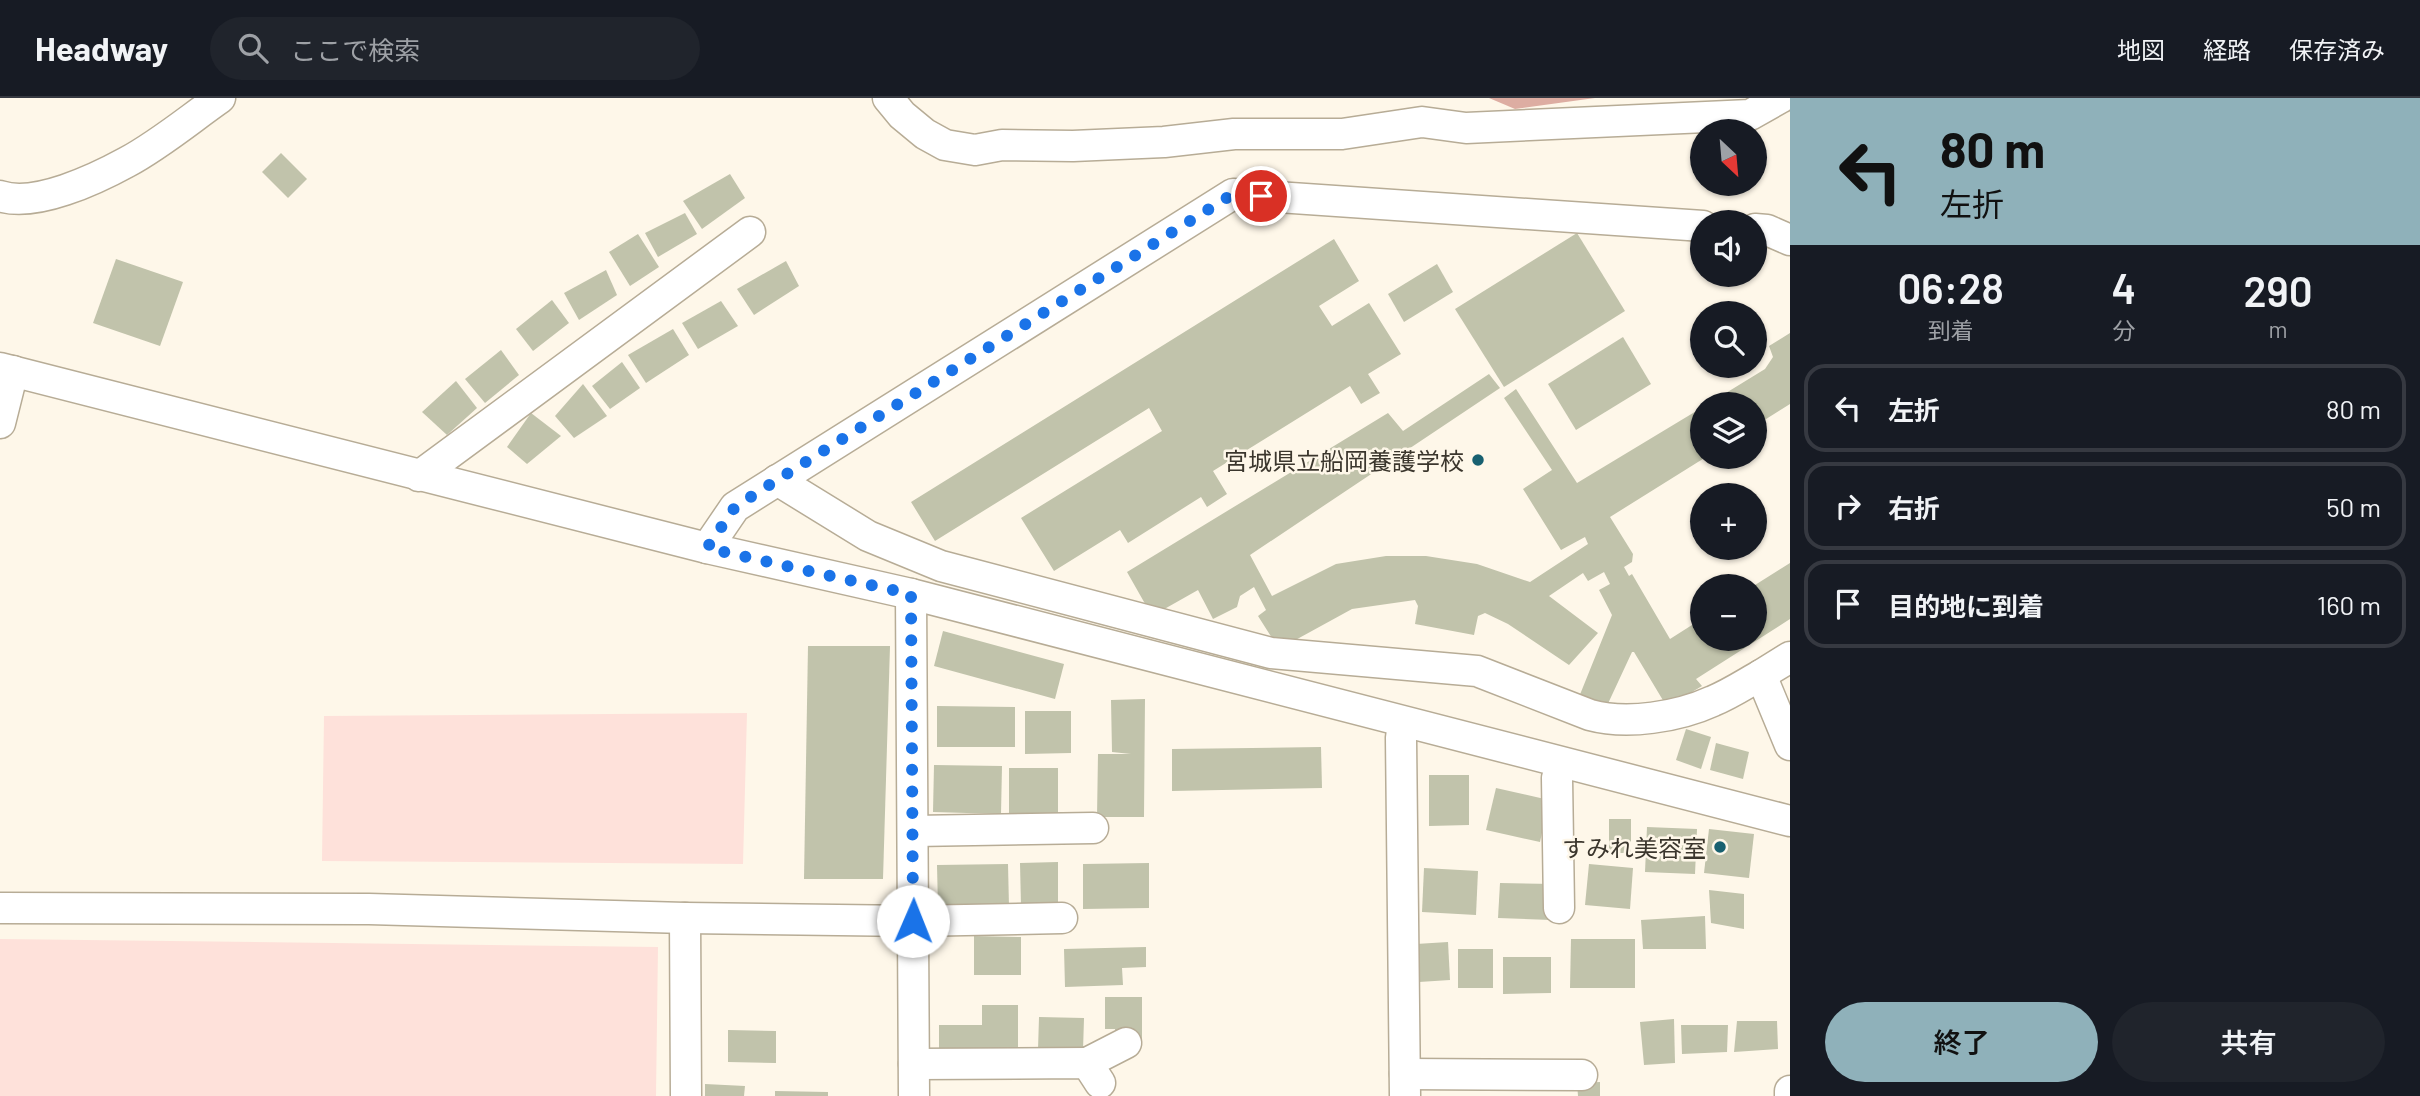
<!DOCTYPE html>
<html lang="ja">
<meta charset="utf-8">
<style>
body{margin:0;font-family:Barlow,"Noto Sans JP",sans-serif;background:#20242c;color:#f1f3f6;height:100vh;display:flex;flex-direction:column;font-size:26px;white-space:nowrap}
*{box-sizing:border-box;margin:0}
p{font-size:23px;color:#9ea1a6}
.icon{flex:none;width:38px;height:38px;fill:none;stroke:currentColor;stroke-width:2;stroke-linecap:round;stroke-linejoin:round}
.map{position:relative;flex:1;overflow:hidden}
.panel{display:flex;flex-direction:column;background:#171b24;width:630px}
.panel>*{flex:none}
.top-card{background:#8fb1ba;color:#111;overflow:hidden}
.needle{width:46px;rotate:154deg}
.tools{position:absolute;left:1690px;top:21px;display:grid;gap:14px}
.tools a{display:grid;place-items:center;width:77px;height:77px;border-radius:50%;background:#171b24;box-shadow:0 2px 5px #0004;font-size:35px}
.pin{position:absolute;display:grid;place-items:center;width:60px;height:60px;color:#fff;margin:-30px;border:4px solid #fff;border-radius:50%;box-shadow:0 2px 7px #0007}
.me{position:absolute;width:77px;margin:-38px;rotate:1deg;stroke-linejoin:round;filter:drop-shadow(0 0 5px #0008)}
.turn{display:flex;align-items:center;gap:24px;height:147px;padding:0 35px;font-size:32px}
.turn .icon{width:91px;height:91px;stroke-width:2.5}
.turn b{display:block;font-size:49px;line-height:60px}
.eta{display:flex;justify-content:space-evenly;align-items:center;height:119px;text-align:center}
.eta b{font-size:42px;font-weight:600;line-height:49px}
.button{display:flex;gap:14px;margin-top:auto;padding:14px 35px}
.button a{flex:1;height:80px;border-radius:42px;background:#8fb1ba;color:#111;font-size:28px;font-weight:600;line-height:80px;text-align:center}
.button a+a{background:#20242c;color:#f1f3f6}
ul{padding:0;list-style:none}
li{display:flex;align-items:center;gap:21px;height:88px;margin:0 14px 10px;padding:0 21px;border:4px solid #363941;border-radius:21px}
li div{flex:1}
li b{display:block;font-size:26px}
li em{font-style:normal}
header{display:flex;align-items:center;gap:42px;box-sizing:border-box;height:98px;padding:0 35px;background:#171b24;border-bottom:2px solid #363941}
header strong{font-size:33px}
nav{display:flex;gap:38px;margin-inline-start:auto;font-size:24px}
.search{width:490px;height:63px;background:#20242c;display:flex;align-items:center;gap:18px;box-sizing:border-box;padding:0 24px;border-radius:38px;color:#9ea1a6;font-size:26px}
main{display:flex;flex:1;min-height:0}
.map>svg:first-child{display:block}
.green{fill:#fee1da}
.forest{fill:#ddada2}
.building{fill:#c1c3ab}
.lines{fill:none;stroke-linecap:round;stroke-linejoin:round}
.minor-casing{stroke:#b7ac96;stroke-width:33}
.minor{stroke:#fff;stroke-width:30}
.route{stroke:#1a73e8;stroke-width:12;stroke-dasharray:0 21.6}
.poi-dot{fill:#186070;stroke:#fef7e9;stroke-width:2.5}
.labels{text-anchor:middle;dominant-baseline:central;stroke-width:5;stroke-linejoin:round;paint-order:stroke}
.poi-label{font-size:24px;fill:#3b362d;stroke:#fef7e9;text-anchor:end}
</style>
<header>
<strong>Headway</strong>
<div class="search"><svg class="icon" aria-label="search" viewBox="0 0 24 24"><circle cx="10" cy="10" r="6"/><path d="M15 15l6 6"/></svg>ここで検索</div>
<nav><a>地図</a><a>経路</a><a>保存済み</a></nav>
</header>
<main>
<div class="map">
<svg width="1790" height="998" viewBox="0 0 1790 998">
<rect width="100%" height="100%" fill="#fef7e9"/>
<g class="green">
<polygon points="747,615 743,766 322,763 324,618"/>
<polygon points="0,841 658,849 656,998 0,998"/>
</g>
<polygon class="forest" points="1489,0 1595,0 1515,11"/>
<g class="building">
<polygon points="281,55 307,81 288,100 262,74"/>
<polygon points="730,76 745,100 702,131 683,103"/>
<polygon points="685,115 697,136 658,159 645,135"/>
<polygon points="1577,135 1625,213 1504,289 1455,211"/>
<polygon points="638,136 659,169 630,188 609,154"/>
<polygon points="1334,141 1359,183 1319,208 1332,228 1369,205 1401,256 1368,276 1380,295 1361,306 1350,288 1213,373 1227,396 1207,409 1201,399 1128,445 1120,432 1054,473 1021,420 1162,333 1149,310 935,443 911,404"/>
<polygon points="116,161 183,184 160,248 93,225"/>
<polygon points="786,163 799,188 754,217 737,191"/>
<polygon points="1437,166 1453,194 1404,224 1388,196"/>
<polygon points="606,172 617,197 579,222 564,195"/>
<polygon points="552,202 569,225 533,253 516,231"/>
<polygon points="721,203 738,228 698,251 682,225"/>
<polygon points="673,231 689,257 646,285 628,257"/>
<polygon points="1790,235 1790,306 1755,328 1755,306 1708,306 1765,271 1773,259 1769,248"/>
<polygon points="1623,239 1651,286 1576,332 1548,286"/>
<polygon points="501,252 519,277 485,305 465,281"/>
<polygon points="622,264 640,290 610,311 592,288"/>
<polygon points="1489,276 1500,290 1250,457 1272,498 1336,466 1386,458 1426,458 1477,466 1530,484 1588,446 1585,439 1561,452 1523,391 1552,372 1504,300 1516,291 1577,385 1703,309 1703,359 1706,359 1610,419 1633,456 1632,464 1624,469 1629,478 1632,476 1670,541 1703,520 1703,541 1755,541 1755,487 1790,465 1790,521 1696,581 1702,588 1667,609 1634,554 1632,554 1605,612 1579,599 1612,517 1599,492 1610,486 1604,474 1588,483 1583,475 1549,498 1598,535 1569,567 1508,526 1485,515 1478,518 1474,537 1415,526 1418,508 1415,502 1352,511 1279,551 1258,518 1266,512 1254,489 1240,498 1237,509 1213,521 1198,492 1152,518 1127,474 1388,315 1403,333"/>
<polygon points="456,283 477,310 447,337 422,314"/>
<polygon points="583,286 607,318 574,340 555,318"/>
<polygon points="531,315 561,338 527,366 507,349"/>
<polygon points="943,533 1064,566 1055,601 934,568"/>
<polygon points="808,548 890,548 883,781 804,781"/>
<polygon points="1145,601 1144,719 1097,719 1098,656 1131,656 1112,654 1111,602"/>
<polygon points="937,608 1015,609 1015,649 937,649"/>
<polygon points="1025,613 1071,613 1071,655 1025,656"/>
<polygon points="1686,631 1711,639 1701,671 1676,662"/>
<polygon points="1716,645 1749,654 1743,681 1710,672"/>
<polygon points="1321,649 1322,690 1172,693 1172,651"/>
<polygon points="934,667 1002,668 1001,716 933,714"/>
<rect x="1009" y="670" width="49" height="45"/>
<polygon points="1429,677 1469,677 1469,727 1429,728"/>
<polygon points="1496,690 1549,702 1540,744 1486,732"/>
<rect x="1609" y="721" width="22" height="34"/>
<polygon points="1647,729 1697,731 1695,776 1645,774"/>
<polygon points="1709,731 1754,736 1749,780 1704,775"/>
<polygon points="1058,764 1058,808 1021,808 1020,765"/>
<polygon points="1149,765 1149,810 1083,811 1083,766"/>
<polygon points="1008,766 1009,809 938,810 937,767"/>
<polygon points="1589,766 1633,770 1630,811 1585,807"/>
<polygon points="1424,770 1478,773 1476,817 1422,814"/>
<polygon points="1500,785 1553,786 1551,822 1498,820"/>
<polygon points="1709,792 1744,796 1744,831 1711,825"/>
<polygon points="1705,818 1706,851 1643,851 1641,822"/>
<polygon points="974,838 1021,839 1021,877 974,877"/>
<polygon points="1571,841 1635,841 1635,890 1570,890"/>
<polygon points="1448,844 1450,882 1419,884 1416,846"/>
<polygon points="1146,849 1146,869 1122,870 1123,887 1065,889 1064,851"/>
<rect x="1458" y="851" width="35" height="39"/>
<polygon points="1503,859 1551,859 1551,895 1503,896"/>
<polygon points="1105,899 1142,899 1142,944 1115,944 1115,931 1105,931"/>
<polygon points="982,907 1018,907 1018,956 939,957 939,927 982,927"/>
<polygon points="1039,919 1084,920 1083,952 1038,952"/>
<polygon points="1674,921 1675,965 1644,967 1640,924"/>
<polygon points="1737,923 1777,923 1778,951 1734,954"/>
<polygon points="1681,927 1728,927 1727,954 1682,956"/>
<polygon points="728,932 776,933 776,965 728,964"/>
<polygon points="1600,984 1600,998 1578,998 1577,985"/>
<polygon points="705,986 745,988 744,998 705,998"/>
<polygon points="775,993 828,994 828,998 775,998"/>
</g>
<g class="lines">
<defs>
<g id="minor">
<polyline points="888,0 902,17 925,36 945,47 975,52 1002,47 1073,48 1164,44 1234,36 1342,36 1422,24 1466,30 1750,17 1780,0"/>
<path d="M 0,98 C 35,110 96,81 127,64 C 159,47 190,21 220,0"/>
<polyline points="1755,131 1767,132 1790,142"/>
<polyline points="0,270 707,450 911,496 1790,723"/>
<polyline points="0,325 13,273"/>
<polyline points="419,378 750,134"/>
<path d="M 777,382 L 868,438 L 941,468 L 1271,555 L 1477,573 L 1590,617 C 1627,627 1678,619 1713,603 C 1730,596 1745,586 1761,577"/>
<polyline points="707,450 735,409 1233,96 1703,128"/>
<polyline points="911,496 914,998"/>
<polyline points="1790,559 1761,577 1790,647"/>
<polyline points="1403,625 1401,640 1405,998"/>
<polyline points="914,733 1093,730"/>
<polyline points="0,810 369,811 685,820 913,823 1062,820"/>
<polyline points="1559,810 1557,680 1562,665"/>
<polyline points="685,820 686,998"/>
<polyline points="1087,965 1126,945"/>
<polyline points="914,966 1087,965 1100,985"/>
<polyline points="1405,976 1582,977"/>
<polyline points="1790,998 1790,993"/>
</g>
</defs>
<use href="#minor" class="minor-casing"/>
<use href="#minor" class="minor"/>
</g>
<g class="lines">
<polyline class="route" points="913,823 911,496 707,450 735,409 777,382 1233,96 1261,98"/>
</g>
<g class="poi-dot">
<circle cx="1478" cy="362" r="7"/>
<circle cx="1720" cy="749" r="7"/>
</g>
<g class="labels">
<g class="poi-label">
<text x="1464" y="362">宮城県立船岡養護学校</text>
<text x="1706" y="749">すみれ美容室</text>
</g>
</g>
</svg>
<div class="tools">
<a><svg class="needle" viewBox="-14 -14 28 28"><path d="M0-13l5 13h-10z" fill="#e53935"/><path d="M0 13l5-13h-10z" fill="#9ea1a6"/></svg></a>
<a><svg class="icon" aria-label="sound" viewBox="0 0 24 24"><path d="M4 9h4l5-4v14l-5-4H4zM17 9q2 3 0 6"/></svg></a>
<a><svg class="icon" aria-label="search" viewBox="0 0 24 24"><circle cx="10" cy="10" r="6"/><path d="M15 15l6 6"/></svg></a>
<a><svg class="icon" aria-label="layers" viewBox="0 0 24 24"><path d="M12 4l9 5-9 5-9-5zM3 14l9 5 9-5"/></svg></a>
<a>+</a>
<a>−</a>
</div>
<div class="pin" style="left:1261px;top:98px;background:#d93025"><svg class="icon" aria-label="arrive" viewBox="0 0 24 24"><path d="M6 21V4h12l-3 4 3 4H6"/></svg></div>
<svg class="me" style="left:913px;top:823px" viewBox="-20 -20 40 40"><circle r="19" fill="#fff"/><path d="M0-13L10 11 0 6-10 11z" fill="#1a73e8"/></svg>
</div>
<section class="panel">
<div class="top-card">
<div class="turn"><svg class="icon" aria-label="left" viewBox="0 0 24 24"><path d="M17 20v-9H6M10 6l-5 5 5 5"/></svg><div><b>80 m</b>左折</div></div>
</div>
<div class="eta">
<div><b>06:28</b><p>到着</p></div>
<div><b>4</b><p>分</p></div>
<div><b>290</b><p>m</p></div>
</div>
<ul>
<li><svg class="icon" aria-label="left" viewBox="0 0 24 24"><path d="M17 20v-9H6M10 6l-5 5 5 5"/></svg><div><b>左折</b></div><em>80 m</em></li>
<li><svg class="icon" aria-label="right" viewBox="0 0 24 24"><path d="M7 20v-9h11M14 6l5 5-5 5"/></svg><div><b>右折</b></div><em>50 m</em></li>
<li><svg class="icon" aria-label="arrive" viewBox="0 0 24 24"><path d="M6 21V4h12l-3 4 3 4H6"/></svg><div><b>目的地に到着</b></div><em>160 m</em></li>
</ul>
<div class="button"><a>終了</a><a>共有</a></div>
</section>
</main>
